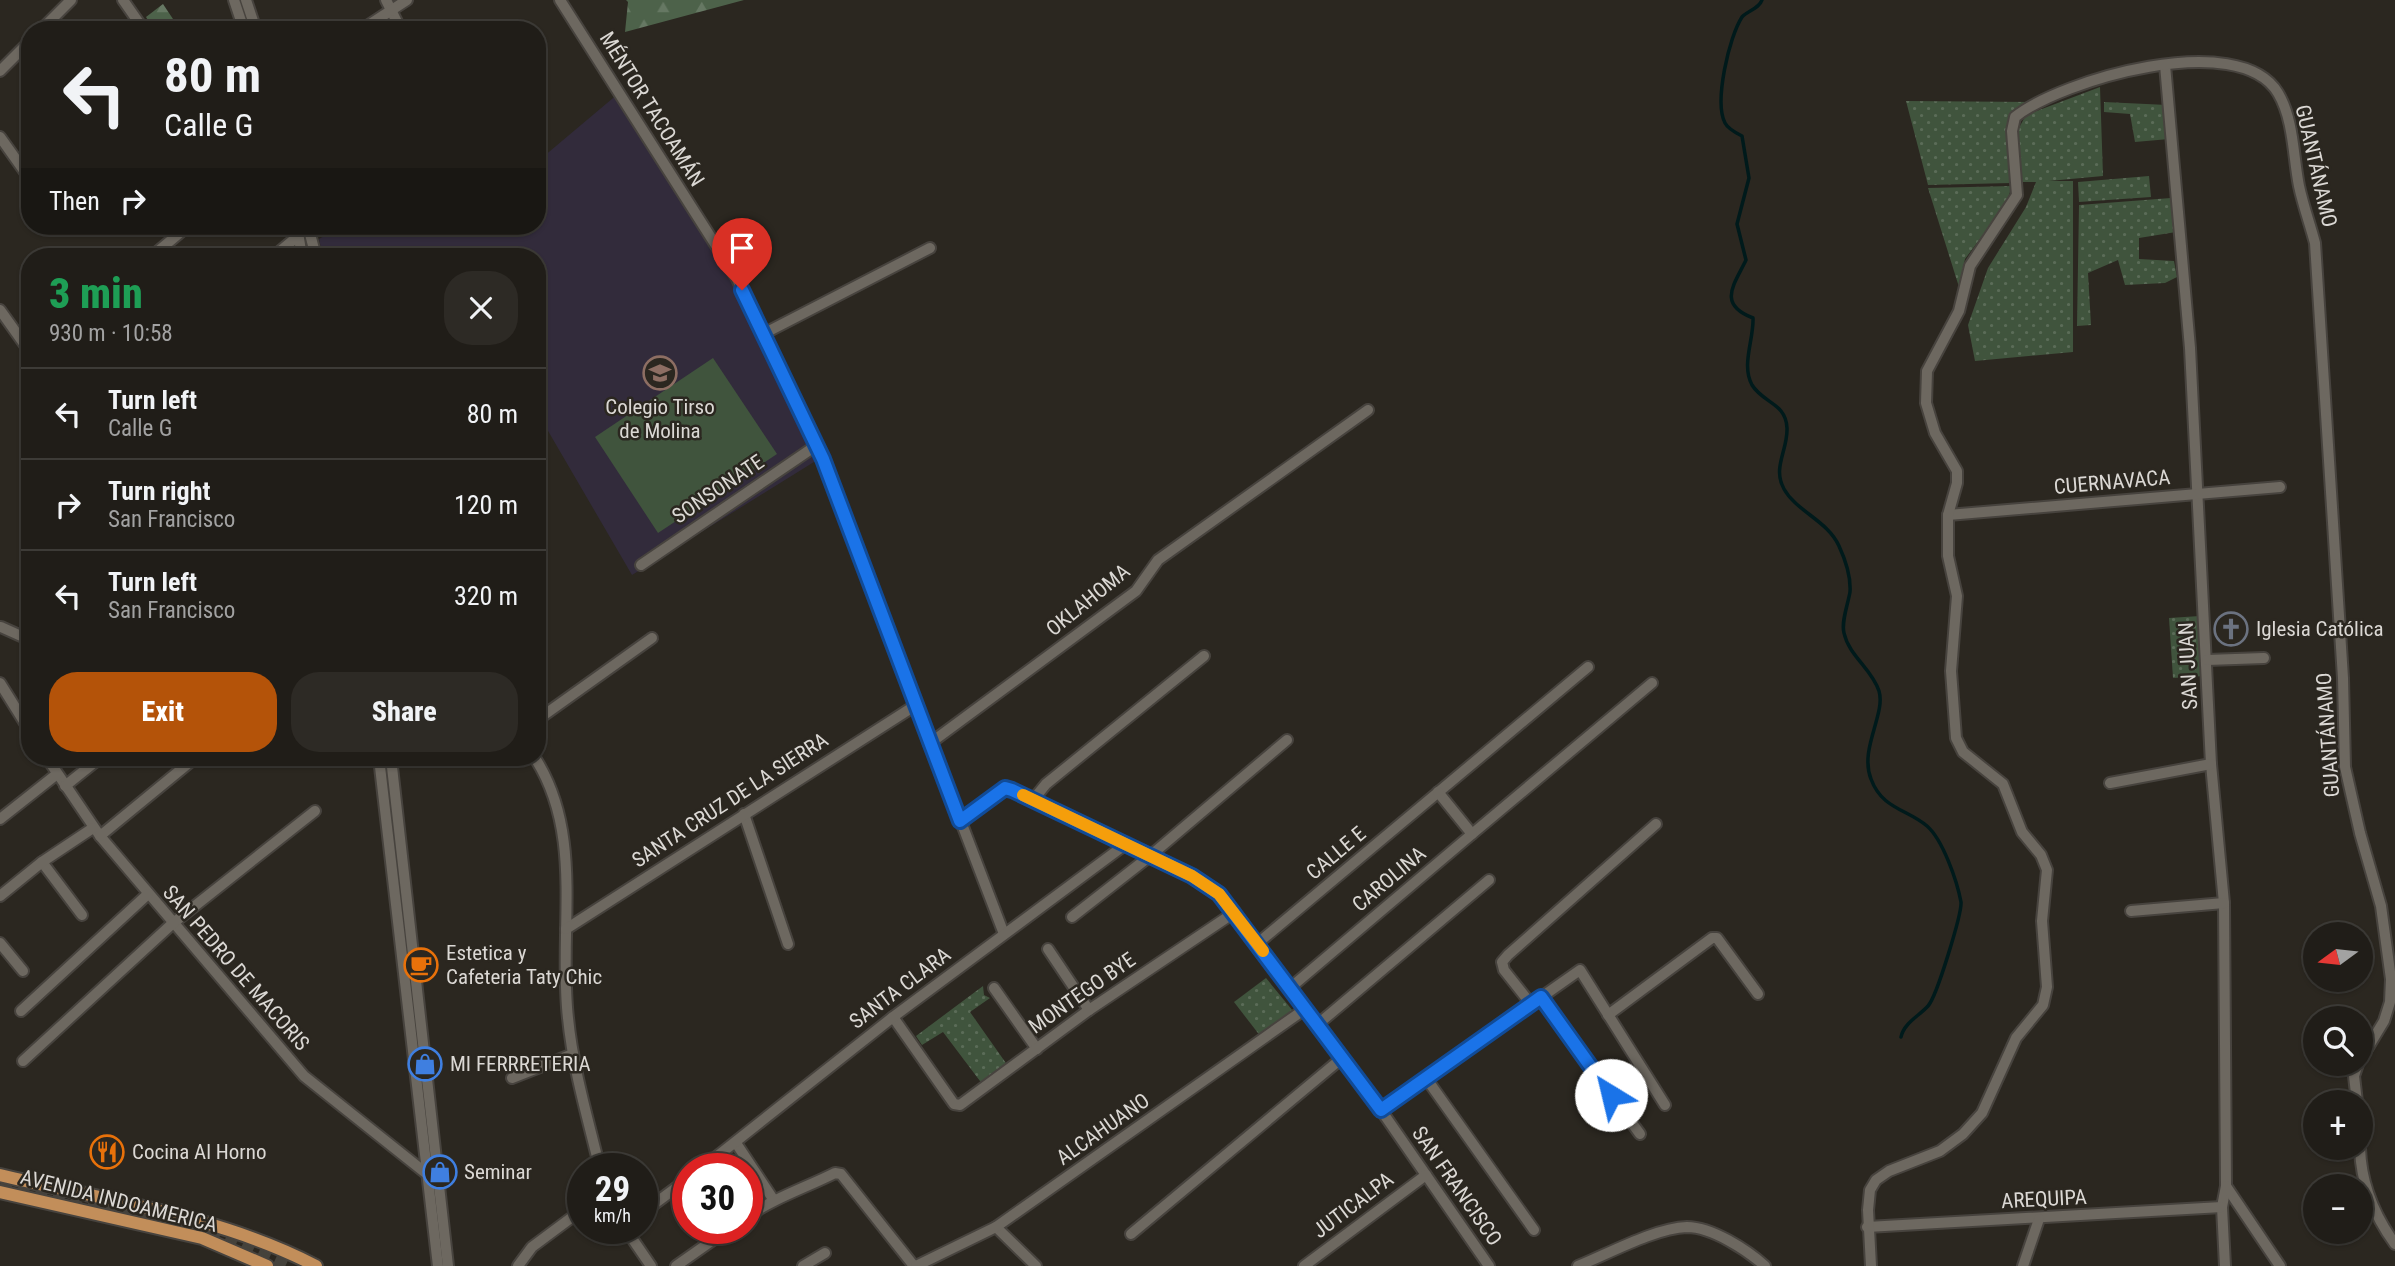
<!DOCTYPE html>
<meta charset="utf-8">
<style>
body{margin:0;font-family:"Roboto Condensed",sans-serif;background:#2d2a25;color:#f1f3f6;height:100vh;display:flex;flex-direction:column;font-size:26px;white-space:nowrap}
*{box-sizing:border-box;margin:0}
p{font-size:23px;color:#a2a2a2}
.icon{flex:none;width:38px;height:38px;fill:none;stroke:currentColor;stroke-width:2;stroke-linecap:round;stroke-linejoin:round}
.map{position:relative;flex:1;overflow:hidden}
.details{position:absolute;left:21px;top:248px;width:525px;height:518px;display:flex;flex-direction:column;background:#201d18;border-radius:28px;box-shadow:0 2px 5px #0004,0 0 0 2px #3d3b37}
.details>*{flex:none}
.hud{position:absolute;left:21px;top:21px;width:525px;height:214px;border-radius:28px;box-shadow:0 2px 5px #0004,0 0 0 2px #3d3b37;background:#201d18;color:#f1f3f6;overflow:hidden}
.needle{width:46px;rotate:255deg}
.fabs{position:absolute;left:2303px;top:922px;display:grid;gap:14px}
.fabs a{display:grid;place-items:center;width:70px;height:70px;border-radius:50%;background:#201d18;box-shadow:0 2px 5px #0004,0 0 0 2px #3d3b37;font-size:35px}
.speed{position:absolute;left:567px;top:1153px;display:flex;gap:14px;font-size:35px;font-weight:700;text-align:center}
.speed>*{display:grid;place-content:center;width:91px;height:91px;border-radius:50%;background:#201d18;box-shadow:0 2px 5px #0004,0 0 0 2px #3d3b37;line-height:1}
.speed small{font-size:18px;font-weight:400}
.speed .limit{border:10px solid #d22;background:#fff;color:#111}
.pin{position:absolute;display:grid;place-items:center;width:60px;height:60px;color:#fff;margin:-72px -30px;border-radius:50% 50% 50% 0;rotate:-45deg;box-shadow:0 0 7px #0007}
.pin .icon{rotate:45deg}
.me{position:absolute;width:77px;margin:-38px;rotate:324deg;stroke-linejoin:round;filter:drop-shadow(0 0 5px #0008)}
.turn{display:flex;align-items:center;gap:24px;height:147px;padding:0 28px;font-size:32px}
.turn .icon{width:91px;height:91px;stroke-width:2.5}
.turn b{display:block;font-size:49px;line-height:60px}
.then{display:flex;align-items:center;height:66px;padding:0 28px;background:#0003;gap:14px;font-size:26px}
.round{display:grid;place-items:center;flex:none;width:74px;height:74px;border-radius:28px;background:#2d2a25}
.summary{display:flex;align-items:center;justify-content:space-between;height:119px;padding:0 28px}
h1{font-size:42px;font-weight:800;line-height:52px;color:#1e9e55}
.button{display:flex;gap:14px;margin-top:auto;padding:14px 28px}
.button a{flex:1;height:80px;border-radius:28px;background:#b45309;color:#fff;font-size:28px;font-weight:800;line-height:80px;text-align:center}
.button a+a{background:#2d2a25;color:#f1f3f6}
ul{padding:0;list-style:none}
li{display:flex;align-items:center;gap:21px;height:91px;padding:0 28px;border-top:2px solid #3d3b37}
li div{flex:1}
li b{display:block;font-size:26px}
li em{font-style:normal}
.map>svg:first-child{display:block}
.education{fill:#322b3b}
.green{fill:url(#green-dots)}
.forest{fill:url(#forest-firs)}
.pitch{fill:#40543d}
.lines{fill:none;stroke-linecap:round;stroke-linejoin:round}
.stream{stroke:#001a1b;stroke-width:3.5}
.major-tunnel{stroke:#45423b;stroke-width:12;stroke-dasharray:12 6;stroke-linecap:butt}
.minor-casing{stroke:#47433e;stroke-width:14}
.major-casing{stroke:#47433e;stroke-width:16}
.minor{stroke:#6d6860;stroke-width:10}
.major{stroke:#c28e5a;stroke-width:12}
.route-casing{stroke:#114b97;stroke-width:18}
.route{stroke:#1a73e8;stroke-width:12}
.slow{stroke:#f59e0b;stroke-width:12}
.labels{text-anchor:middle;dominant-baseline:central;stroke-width:5;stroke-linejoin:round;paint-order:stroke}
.street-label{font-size:21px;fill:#dbd8d4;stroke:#2b2720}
.poi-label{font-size:21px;fill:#dbd8d4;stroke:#2b2720;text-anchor:start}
</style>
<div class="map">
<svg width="2395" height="1266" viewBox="0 0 2395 1266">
<defs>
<pattern id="green-dots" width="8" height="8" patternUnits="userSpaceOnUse" patternTransform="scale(1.75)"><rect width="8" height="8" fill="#40543d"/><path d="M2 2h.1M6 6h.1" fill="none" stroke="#5b6c58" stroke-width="1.8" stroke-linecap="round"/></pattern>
<pattern id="forest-firs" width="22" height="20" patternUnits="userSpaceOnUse" patternTransform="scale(1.75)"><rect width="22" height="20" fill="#4d624a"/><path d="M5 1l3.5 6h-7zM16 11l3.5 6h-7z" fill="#667863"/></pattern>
</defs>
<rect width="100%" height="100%" fill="#2b2720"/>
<polygon class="education" points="619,93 736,276 822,457 632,575 537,412 537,257 323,257 319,239 340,226 537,226 537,162"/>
<g class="green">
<polygon points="2100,87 2103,176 2049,181 2073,181 2073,352 1975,361 1968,325 1988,268 2026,207 2036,182 2022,182 2015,135 2026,115"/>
<polygon points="1906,101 2032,102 2008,117 2011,183 1928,185"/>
<polygon points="2104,102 2167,105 2169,139 2135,142 2130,114 2104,112"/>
<polygon points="2149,176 2151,197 2079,202 2078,182"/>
<polygon points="2012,186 2006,204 1965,259 1959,287 1928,188"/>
<polygon points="2171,198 2176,232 2139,238 2139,259 2174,261 2177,277 2165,283 2125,285 2118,260 2088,273 2091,325 2077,326 2079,205"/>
<polygon points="2200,616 2204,676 2173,678 2169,618"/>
<polygon points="1266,978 1293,1011 1261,1037 1234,1002"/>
<polygon points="983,986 984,995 990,998 970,1012 1008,1066 983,1085 943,1032 922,1045 916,1036"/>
</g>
<g class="forest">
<polygon points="626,0 744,0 625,32 628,2"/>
<polygon points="163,4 173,19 165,30 154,30 146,17"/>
</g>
<polygon class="pitch" points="713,358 777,454 658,533 595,437"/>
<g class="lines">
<path class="stream" d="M 1762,0 C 1759,9 1748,10 1742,17 C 1729,37 1714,102 1725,123 C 1728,129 1736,133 1742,136 L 1749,178 L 1737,224 L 1746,260 C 1734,285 1717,304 1753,318 C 1754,339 1741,365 1752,385 C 1763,403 1786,403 1787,428 C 1788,450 1772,468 1784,489 C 1796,511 1828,521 1839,546 C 1845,559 1851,577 1850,592 C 1848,604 1841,622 1844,633 C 1849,656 1872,669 1879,691 C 1886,714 1859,749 1871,779 C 1882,809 1907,809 1927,826 C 1943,840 1957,881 1961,902 C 1962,913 1937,996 1928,1006 C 1919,1016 1904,1023 1901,1037"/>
<g class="major-tunnel">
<polyline points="0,1185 156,1221"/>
<polyline points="210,1229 289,1266"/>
</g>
<defs>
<g id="minor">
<polyline points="123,0 144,30"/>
<polyline points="234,0 244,30"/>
<polyline points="246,0 256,30"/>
<polyline points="386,0 401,30"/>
<polyline points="560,0 736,277 817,445 1004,934"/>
<polyline points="41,30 71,0"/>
<polyline points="361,30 407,0"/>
<polyline points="2165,65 2190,348 2211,764 2224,903 2226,1186 2222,1207 2225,1266"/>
<polyline points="0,71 30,41"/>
<polyline points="0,137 30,179"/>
<polyline points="297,226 302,257"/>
<polyline points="308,226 316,257"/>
<polyline points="151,257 188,226"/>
<polyline points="273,257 298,236"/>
<polyline points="0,310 25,345 30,347"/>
<polyline points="763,334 930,248"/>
<polyline points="1948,515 2280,487"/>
<polyline points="641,565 817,445"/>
<polyline points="1,627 30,640"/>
<polyline points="2207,660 2264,658"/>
<polyline points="0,683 30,731"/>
<polyline points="537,720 652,638"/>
<polyline points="929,744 1136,591 1158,560 1368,410"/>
<polyline points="47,758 100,836 304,1076 427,1174"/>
<polyline points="379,758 438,1266"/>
<polyline points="391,758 448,1266"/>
<path d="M 535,758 C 585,836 558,931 568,1018 C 573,1069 588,1119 600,1169"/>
<polyline points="2110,783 2211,764"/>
<polyline points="65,786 100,758"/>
<polyline points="1033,800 1046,784 1204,656"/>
<polyline points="744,814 788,944"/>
<polyline points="0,819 57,774"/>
<polyline points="960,821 1005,788 1012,790 1192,876 1219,894 1381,1110 1489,1266"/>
<polyline points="1472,834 1652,683"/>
<polyline points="100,836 195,758"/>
<polyline points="42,862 82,915"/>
<polyline points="0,896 42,862 93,828"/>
<polyline points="2131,911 2224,903"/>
<polyline points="1072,917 1150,856 1287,740"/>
<polyline points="566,929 916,705"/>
<polyline points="0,943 23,971"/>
<polyline points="1258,943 1588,667"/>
<polyline points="1048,949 1089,1010"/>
<polyline points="994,988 1037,1049"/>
<polyline points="1290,988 1472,834 1438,792"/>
<polyline points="1540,997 1640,1134"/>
<polyline points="1531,1004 1504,970 1502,962 1508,955 1656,824"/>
<polyline points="21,1011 148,894"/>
<polyline points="1608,1015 1712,938 1717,938 1758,994"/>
<polyline points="893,1017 954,1104 960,1105 1089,1010 1235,912"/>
<polyline points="1317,1025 1489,880"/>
<polyline points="23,1061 172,924 315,811"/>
<polyline points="512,1078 573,1054"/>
<polyline points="1426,1078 1534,1230"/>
<polyline points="2357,1102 2354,1076 2358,1064"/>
<polyline points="1381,1110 1580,970 1665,1105"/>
<polyline points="736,1143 773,1199"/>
<path d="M 2360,1148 C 2361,1184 2374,1215 2395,1244"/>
<polyline points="701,1169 893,1017 1126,844"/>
<polyline points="2226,1186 2280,1266"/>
<polyline points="642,1213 688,1179"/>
<path d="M 747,1217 C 774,1198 805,1188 835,1173 L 841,1174 L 914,1266"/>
<polyline points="996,1227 1036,1266"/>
<polyline points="1867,1227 2222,1207"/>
<polyline points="625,1228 651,1266"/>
<polyline points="1131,1234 1342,1058"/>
<polyline points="518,1266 532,1247 583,1209"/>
<polyline points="676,1266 730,1228"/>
<polyline points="803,1266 825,1253"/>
<polyline points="916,1266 996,1227 1305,1009"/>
<polyline points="1304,1266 1426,1175"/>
<path d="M 1578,1266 C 1608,1254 1655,1228 1687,1227 C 1712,1227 1747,1250 1765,1266"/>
<path d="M 1871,1266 L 1868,1210 L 1870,1190 L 1876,1180 L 1889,1171 L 1940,1151 L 1963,1134 L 1982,1113 L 2016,1038 L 2043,1005 L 2047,987 L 2042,921 L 2047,870 L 2041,855 L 2022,832 L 2003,784 L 1963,752 L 1956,738 L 1951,671 L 1957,596 L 1948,556 L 1948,515 L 1957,483 L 1957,471 L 1935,433 L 1926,403 L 1927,371 L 1959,311 L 1970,266 L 2017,195 L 2012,131 L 2015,117 C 2061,80 2239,28 2278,93 C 2294,120 2293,156 2299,186 C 2303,205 2310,224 2315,243 L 2343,678 L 2345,767 L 2360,833 L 2381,906 L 2391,979 L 2390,1002 L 2384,1021 L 2361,1059"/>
<polyline points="2023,1266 2039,1219"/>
</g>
<g id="major">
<path d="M 0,1175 C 104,1200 221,1216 316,1266"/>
<polyline points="0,1192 202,1238 267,1266"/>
</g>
</defs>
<use href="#minor" class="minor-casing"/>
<use href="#major" class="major-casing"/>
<use href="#minor" class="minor"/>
<use href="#major" class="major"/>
</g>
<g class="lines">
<defs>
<polyline id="route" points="742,290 823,459 960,821 1005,788 1012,790 1192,876 1219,894 1381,1110 1541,997 1611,1095"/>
</defs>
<use href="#route" class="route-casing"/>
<use href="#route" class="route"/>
<polyline class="slow" points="1023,795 1192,876 1219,894 1263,951"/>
</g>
<defs>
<symbol id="university-ring" viewBox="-11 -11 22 22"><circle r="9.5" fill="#2b2720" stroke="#8d6e63" stroke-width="1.5"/><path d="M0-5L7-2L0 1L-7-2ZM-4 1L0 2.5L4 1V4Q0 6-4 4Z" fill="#8d6e63"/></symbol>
<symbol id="church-ring" viewBox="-11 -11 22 22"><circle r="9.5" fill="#2b2720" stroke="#6b7280" stroke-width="1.5"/><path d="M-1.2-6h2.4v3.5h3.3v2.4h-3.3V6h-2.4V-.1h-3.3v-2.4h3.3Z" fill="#6b7280"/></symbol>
<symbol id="cafe-ring" viewBox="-11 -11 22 22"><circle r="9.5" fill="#2b2720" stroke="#e8710a" stroke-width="1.5"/><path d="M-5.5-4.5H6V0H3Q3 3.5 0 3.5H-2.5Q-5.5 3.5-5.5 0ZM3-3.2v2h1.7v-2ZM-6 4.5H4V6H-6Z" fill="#e8710a"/></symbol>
<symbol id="shop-ring" viewBox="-11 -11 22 22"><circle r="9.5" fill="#2b2720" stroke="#3f7fe0" stroke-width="1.5"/><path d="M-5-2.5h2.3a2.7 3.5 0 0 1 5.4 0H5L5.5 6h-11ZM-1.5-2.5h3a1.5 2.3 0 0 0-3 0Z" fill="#3f7fe0"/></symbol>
<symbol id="restaurant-ring" viewBox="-11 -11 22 22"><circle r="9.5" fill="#2b2720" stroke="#e8710a" stroke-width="1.5"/><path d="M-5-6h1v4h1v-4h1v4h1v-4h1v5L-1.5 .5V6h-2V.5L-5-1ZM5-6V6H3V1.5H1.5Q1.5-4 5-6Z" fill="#e8710a"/></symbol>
</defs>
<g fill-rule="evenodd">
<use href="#university-ring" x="641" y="354" width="38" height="38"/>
<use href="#church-ring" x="2212" y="610" width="38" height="38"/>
<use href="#cafe-ring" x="402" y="946" width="38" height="38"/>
<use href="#shop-ring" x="406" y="1045" width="38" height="38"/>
<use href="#restaurant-ring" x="88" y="1133" width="38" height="38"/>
<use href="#shop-ring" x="421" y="1153" width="38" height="38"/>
</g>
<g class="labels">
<g class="street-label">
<text transform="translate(652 109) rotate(58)">MÉNTOR TACOAMÁN</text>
<text transform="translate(2316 166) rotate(77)">GUANTÁNAMO</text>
<text transform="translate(2112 482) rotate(-5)">CUERNAVACA</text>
<text transform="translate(718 489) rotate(-34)">SONSONATE</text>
<text transform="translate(1088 600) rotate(-39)">OKLAHOMA</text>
<text transform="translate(2188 666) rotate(-93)">SAN JUAN</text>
<text transform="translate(2328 735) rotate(-94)">GUANTÁNAMO</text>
<text transform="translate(730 800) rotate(-33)">SANTA CRUZ DE LA SIERRA</text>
<text transform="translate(1336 853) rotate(-40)">CALLE E</text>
<text transform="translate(1389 879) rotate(-40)">CAROLINA</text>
<text transform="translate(236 968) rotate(49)">SAN PEDRO DE MACORIS</text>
<text transform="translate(900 988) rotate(-37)">SANTA CLARA</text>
<text transform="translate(1082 993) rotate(-35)">MONTEGO BYE</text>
<text transform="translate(1103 1129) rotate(-35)">ALCAHUANO</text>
<text transform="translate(1457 1186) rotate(55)">SAN FRANCISCO</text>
<text transform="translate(2044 1199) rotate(-3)">AREQUIPA</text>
<text transform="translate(119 1201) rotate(14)">AVENIDA INDOAMERICA</text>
<text transform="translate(1353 1205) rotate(-37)">JUTICALPA</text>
</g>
<g class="poi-label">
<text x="660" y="407" text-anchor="middle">Colegio Tirso<tspan x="660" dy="24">de Molina</tspan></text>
<text x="2256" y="629">Iglesia Católica</text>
<text x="446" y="953">Estetica y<tspan x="446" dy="24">Cafeteria Taty Chic</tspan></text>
<text x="450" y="1064">MI FERRRETERIA</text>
<text x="132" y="1152">Cocina Al Horno</text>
<text x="464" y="1172">Seminar</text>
</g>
</g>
</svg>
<div class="fabs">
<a><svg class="needle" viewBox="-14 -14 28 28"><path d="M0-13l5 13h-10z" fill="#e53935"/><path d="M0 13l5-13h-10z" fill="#a2a2a2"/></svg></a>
<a><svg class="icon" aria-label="search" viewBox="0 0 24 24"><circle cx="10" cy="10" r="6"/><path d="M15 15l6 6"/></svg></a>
<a>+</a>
<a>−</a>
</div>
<div class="speed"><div>29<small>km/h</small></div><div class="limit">30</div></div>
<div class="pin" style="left:742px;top:290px;background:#d93025"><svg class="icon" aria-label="arrive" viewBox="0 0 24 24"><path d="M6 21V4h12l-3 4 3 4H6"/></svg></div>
<svg class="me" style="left:1611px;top:1095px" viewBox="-20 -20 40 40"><circle r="19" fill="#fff"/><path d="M0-13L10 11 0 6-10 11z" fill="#1a73e8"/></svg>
<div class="hud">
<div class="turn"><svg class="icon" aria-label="left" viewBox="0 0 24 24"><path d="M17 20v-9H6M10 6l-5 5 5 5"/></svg><div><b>80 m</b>Calle G</div></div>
<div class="then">Then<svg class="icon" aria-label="right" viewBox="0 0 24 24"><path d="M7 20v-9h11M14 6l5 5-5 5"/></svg></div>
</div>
<section class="details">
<div class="summary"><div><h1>3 min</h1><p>930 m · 10:58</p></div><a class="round"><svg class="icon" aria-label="close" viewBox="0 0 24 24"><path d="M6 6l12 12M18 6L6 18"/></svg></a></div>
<ul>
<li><svg class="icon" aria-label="left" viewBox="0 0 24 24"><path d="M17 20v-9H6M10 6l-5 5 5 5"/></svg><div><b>Turn left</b><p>Calle G</p></div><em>80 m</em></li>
<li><svg class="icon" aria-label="right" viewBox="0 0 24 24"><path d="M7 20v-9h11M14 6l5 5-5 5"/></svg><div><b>Turn right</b><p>San Francisco</p></div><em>120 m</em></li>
<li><svg class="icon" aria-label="left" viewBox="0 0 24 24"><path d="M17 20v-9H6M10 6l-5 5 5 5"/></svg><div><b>Turn left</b><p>San Francisco</p></div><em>320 m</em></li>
</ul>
<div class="button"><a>Exit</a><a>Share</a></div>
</section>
</div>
